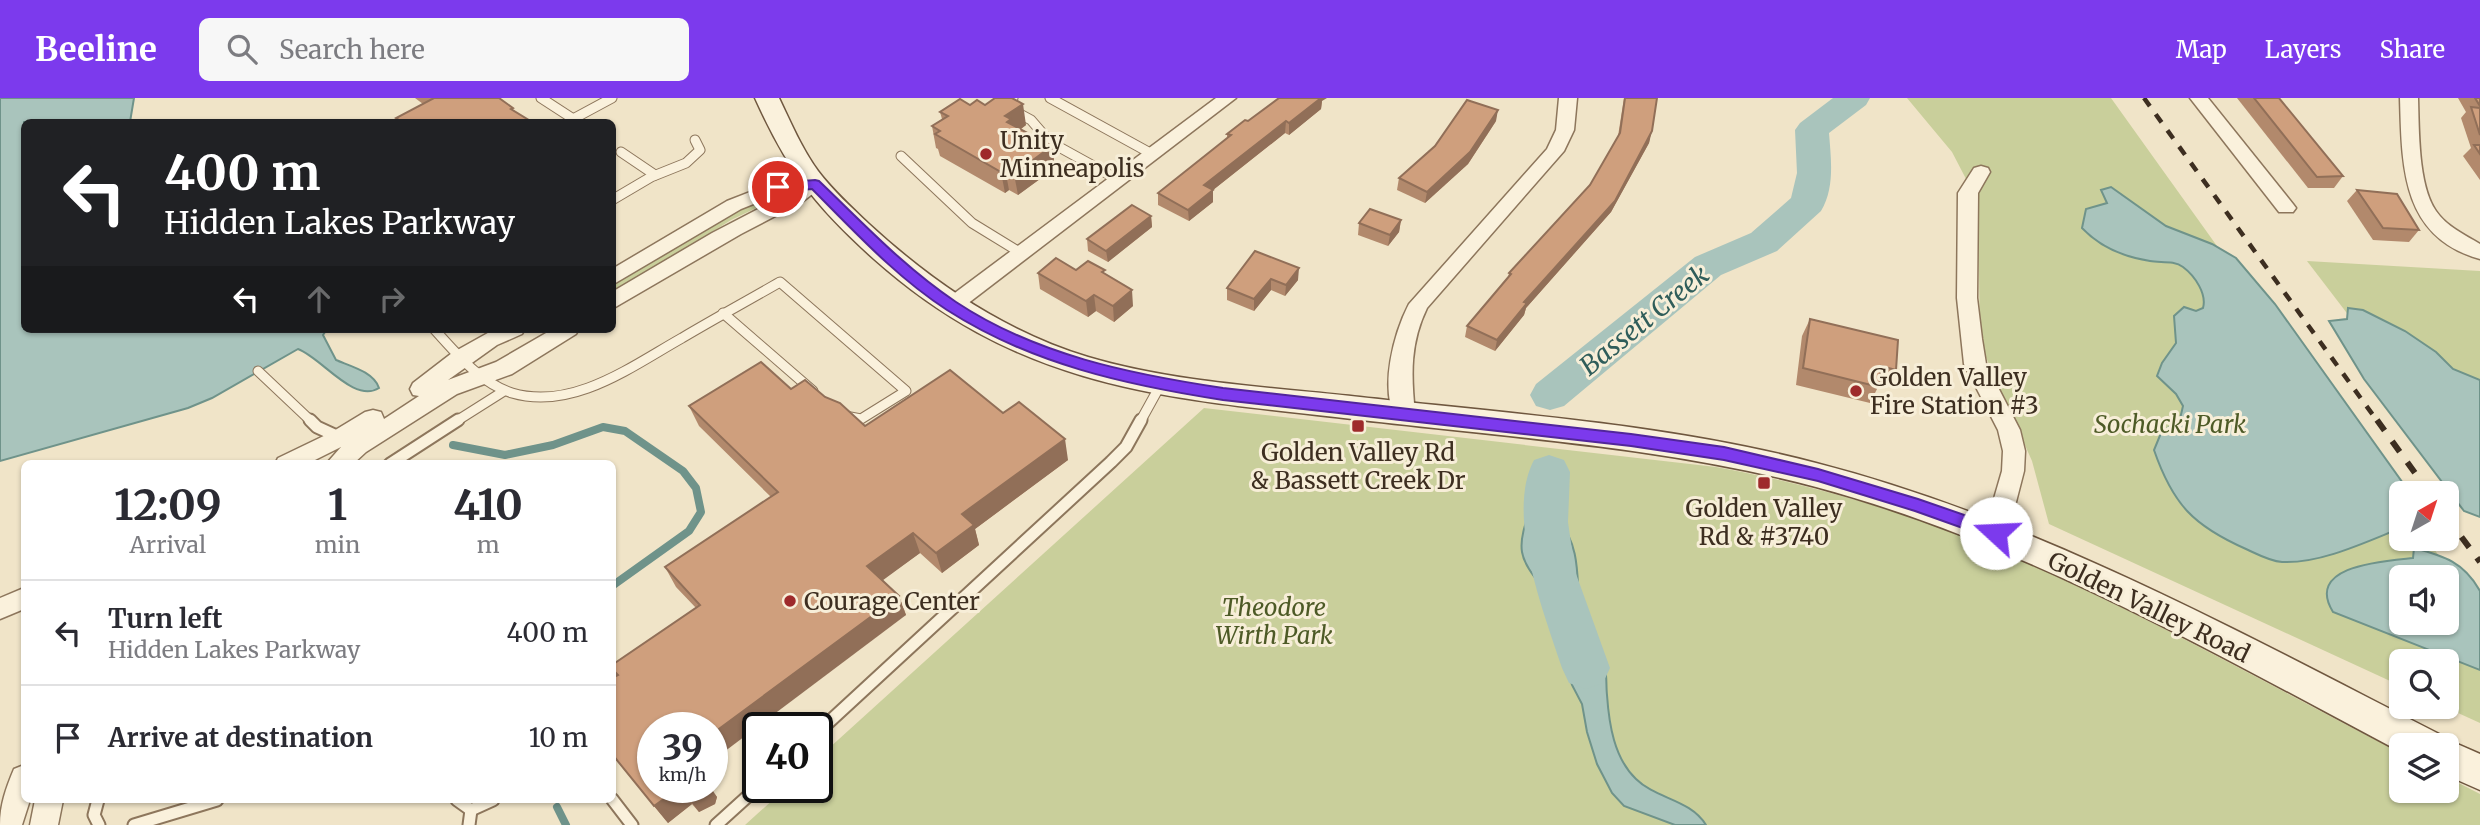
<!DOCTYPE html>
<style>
body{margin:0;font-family:Merriweather,serif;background:#f7f7f7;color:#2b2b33;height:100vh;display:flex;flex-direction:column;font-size:26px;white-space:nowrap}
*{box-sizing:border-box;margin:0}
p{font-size:23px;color:#7c7c81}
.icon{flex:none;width:38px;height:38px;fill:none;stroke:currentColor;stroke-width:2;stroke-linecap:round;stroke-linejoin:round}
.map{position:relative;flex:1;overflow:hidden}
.panel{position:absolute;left:21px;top:362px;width:595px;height:343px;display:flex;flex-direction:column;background:#fff;border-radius:10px;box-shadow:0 2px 5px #0004}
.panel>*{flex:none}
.top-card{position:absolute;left:21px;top:21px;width:595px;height:214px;border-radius:10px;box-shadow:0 2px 5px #0004;background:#202124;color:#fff;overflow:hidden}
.needle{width:46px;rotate:39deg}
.tools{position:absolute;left:2389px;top:383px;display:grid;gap:14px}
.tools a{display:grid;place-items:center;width:70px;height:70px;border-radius:10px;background:#fff;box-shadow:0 2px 5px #0004;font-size:35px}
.speed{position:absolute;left:637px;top:614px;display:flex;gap:14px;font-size:35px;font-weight:700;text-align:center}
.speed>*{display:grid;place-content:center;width:91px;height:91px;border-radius:50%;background:#fff;box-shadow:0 2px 5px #0004;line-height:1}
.speed small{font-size:18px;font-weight:400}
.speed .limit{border:4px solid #111;border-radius:10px;background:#fff;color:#111}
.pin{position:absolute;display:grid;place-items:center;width:60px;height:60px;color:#fff;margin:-30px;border:4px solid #fff;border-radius:50%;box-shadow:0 2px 7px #0007}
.me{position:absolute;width:77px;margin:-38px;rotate:290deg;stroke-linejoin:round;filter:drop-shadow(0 0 5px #0008)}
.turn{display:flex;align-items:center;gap:24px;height:147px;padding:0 28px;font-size:32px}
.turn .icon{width:91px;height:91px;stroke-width:2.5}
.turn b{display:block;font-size:49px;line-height:60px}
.lanes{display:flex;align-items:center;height:66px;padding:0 28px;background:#0003;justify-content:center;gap:35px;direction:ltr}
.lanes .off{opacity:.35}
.eta{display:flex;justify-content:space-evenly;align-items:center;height:119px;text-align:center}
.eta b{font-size:42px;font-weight:700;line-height:49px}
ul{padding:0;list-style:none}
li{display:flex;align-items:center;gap:21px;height:105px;padding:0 28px;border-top:2px solid #e1e1e2}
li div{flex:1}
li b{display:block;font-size:26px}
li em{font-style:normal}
header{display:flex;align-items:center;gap:42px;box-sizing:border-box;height:98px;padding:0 35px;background:#7c3aed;color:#fff}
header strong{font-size:33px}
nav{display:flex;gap:38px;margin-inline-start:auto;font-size:24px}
.search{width:490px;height:63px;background:#f7f7f7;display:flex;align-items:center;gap:18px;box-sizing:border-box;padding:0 24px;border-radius:10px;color:#7c7c81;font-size:26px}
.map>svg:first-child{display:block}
.green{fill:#c9cf9b;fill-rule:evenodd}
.water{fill:#a9c4bc;stroke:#6f938a;stroke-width:2;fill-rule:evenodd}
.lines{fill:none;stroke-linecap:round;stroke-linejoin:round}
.stream{stroke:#6f938a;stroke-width:8}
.river{fill:#a9c4bc;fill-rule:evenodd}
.lane-far1-casing{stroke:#8d765c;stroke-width:11}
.lane-casing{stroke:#8d765c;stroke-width:15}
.street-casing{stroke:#8d765c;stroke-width:3}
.secondary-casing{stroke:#6f573f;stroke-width:3}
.lane-far1{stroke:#faf1dc;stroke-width:9}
.lane{stroke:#faf1dc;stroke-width:11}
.street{fill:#faf1dc;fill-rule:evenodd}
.secondary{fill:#faf1dc;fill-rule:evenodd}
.rail-far1{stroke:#3d2e20;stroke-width:4.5;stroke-dasharray:10 10;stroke-linecap:butt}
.rail{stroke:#3d2e20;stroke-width:6;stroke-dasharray:13 13;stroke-linecap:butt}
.wall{fill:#b2896c}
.shaded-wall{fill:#916f58}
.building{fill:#cf9f7d;stroke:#916f58;stroke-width:2}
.route{fill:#7c3aed;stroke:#51269a;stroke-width:2}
.poi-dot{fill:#9e2a2b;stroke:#f7eed8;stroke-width:2.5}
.labels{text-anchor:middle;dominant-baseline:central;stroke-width:6;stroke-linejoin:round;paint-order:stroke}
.poi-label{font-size:24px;fill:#3d2e20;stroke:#f7eed8;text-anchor:start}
.park-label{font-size:24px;font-style:italic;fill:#4d5a26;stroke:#f7eed8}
.street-label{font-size:24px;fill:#3d2e20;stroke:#f7eed8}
.water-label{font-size:26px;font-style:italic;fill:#2f5d5a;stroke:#f7eed8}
</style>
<header>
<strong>Beeline</strong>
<div class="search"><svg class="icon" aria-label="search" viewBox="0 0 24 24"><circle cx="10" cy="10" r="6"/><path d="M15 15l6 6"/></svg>Search here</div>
<nav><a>Map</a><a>Layers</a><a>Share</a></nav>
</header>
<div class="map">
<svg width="2480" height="727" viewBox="0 0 2480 727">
<rect width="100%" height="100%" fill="#f0e4c8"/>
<g class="green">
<path d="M 1907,0 L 2111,0 L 2401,405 L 2401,441 L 2427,441 L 2480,516 L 2480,625 L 2445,609 L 2446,564 L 2401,564 L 2401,588 L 2049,426 L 2032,363 L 1980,246 L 1978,104 L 1952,54 ZM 2401,480 L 2446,480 L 2446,525 L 2401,525 Z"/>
<polygon points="777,96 777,100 731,122 613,196 613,186 726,116"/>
<polygon points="2307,163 2480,173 2480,389"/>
<path d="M 1204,310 L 1716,369 C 1798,384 1882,407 1960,437 C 2113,497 2256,581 2401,655 L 2401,693 L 2446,693 L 2447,679 L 2480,696 L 2480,727 L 745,727 L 786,690 L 817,690 L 817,661 Z"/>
</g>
<g class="water">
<path d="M 0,0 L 134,0 L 130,24 L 24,24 L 24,231 L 327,231 L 323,237 L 336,262 C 350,268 374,274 379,290 C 354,306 322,260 298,251 L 212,300 L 188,310 L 0,363 Z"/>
<path d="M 2111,89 L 2166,128 L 2212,146 L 2236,160 L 2275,206 L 2410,395 L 2401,396 L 2401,430 C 2366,444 2320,466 2282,464 C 2269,463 2257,456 2246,451 C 2194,428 2173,407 2154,352 L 2161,335 L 2180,321 L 2183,308 L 2176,296 L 2157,278 L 2162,265 L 2176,245 L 2174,218 L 2184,209 L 2196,213 L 2203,210 C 2207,196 2195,178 2183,169 C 2174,162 2160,165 2150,163 C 2124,159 2100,149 2082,130 L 2086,111 L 2107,105 L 2101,92 Z"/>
<polygon points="2348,210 2363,212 2405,233 2436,254 2453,271 2480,282 2480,419 2464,413 2364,281 2329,223 2347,221"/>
<path d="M 1539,373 L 1558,374 L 1564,399 L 1560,425 C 1579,447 1577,476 1579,503 L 1553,505 C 1544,489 1525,472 1522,454 C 1518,429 1540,400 1539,373 Z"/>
<path d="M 2414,450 C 2444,458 2464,464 2480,493 L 2480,572 L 2333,514 C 2304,467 2385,463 2413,460 ZM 2401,480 L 2446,480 L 2446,525 L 2401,525 Z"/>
<path d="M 1575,514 C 1578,524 1580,536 1585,544 C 1591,553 1602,560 1605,570 C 1607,578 1606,588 1607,597 C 1609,626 1614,660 1636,681 C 1656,701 1690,701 1706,727 L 1675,727 L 1624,708 L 1612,695 L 1597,666 L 1587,634 L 1582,606 L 1572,587 L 1567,569 L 1570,548 L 1559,515 Z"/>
</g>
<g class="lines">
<g class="stream">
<polyline points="453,347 505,357 553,347 603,329 625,333 683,373 696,390 701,414 689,433 612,488"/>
<polyline points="557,709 566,727"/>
</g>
<g class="river">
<path d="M 1833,0 L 1870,0 L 1866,7 L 1829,35 C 1831,61 1835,90 1821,113 L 1777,153 L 1721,177 L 1564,308 L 1550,312 L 1536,308 L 1530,297 L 1536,286 L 1695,159 L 1751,135 L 1791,100 L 1797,75 L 1795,32 L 1800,25 Z"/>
<path d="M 1549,357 L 1564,362 L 1570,374 L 1568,424 L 1575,473 L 1610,570 L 1603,585 L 1586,591 L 1569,585 L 1562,570 C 1544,515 1505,417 1534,362 Z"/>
</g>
<defs>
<g id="lane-far1">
<polyline points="541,0 578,24"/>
<polyline points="1013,0 1003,7 1031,22 1050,44 1117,81"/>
<polyline points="1050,0 1152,56"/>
<polyline points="573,21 612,0"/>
<polyline points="621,54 655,77"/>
<polyline points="901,58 972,125 1021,155"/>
<polyline points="612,102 651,79 686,65 700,52 695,42"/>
<polyline points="723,215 813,293"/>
<path d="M 434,231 C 456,255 480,285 512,295 C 573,313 632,268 682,240 C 714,221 747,203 780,184 L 906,293 L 861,321 L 845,318"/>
<polyline points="258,273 312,324"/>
<polyline points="455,324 504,293"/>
<polyline points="1140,324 1161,286"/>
</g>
<g id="lane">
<polyline points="310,322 317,329 343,341"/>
<polyline points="390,366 458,322"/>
<polyline points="817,635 1111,364 1126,349 1141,322"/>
<polyline points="612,701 632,727"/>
<polyline points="98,702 94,717 99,727"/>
<polyline points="457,702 471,712"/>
<polyline points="471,712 493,702"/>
<polyline points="134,727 217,702"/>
<polyline points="469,727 471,712"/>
<polyline points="716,727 758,689"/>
</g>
<g id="street">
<polygon points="1216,0 1236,0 958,213 951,215 944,213 941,208 944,203"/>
<path d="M 1559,0 L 1577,0 L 1574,32 L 1564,53 L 1427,210 C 1410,245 1411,277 1415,315 L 1412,321 L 1404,323 L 1396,321 C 1379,290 1394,235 1409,206 L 1547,51 L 1556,32 Z"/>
<polygon points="2190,0 2208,0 2293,106 2296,110 2293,114 2279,114"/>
<path d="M 2400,0 L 2418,0 C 2419,32 2418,87 2436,113 C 2446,128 2465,137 2480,146 L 2480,161 C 2401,139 2402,68 2400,0 Z"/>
<polygon points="1981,68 1988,70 1990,74 1978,95 1977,200 1982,241 1986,266 2020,332 2025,353 2024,373 2008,435 2004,442 1996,445 1988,442 1984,435 2002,373 2003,353 1998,332 1964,266 1957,200 1958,95 1974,70"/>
<polygon points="815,81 822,83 824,87 802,104 741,136 612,211 612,194 712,135 789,95 781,95 741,111 612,187 612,171 727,103 778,83"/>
<polygon points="495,231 525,231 522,236 497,247 448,282 496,264 553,231 579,231 576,236 512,276 457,296 366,354 353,366 326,366 341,349 307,366 275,366 278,360 332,334 365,314 373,312 381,314 384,321 419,298 413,297 410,291 413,285 452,255"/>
<polygon points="24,490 24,511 0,521 0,500"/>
<path d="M 24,667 L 24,702 L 30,702 L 22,727 L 0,727 C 0,707 6,690 14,671 Z"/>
<polygon points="35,702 63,702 58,727 30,727"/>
</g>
<path id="secondary" d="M 755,0 L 779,0 C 791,25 802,51 818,73 C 833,93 851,109 869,126 C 932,184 1005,234 1088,259 C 1176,285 1270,289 1360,299 C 1512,316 1668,326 1816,365 C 2037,422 2237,533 2439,636 L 2442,643 L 2446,641 L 2480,656 L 2480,692 L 2446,677 L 2446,648 L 2401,648 L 2401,654 C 2212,554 2024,445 1816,389 C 1665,349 1506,339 1352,321 C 1166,300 1021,292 874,161 C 814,107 788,73 755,0 Z"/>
</defs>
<use href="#lane-far1" class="lane-far1-casing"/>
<use href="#lane" class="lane-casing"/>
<use href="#street" class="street-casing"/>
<use href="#secondary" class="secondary-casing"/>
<use href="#lane-far1" class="lane-far1"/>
<use href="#lane" class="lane"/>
<use href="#street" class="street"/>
<use href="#secondary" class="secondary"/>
<polyline class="rail-far1" points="2144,0 2378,324"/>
<g class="rail">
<polyline points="2377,322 2430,396"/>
<polyline points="2446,418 2480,464"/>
</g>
</g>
<g class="wall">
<polygon points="415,0 499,0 516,14 532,24 398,24 396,20 423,6"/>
<polygon points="1624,0 1657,0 1649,45 1611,114 1526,210 1524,217 1495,253 1465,239 1467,228 1508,180 1509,175 1590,87 1618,38"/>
<polygon points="2237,0 2279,0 2343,78 2334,90 2308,90"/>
<polygon points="2458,0 2480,0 2480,82 2463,58 2471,50 2461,20 2466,14"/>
<polygon points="1322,3 1321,11 1289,37 1285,35 1213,92 1213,104 1189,123 1158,107 1158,95 1227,40 1227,36 1248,23"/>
<polygon points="970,7 1026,27 1021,31 1052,48 1055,70 1018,97 1009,92 1005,95 940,58 938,51 936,50 932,28 942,21 940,14"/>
<polygon points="1496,23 1468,66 1425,105 1397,92 1399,80"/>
<polygon points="2357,92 2419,132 2409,144 2373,142 2347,103"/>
<polygon points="1151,118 1152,129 1108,164 1088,153 1087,141"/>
<polygon points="1401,122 1399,134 1388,148 1358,137 1359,125"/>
<polygon points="1255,153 1298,182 1285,198 1271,192 1254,213 1227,202 1227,190"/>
<polygon points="1076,172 1105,176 1133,208 1114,224 1096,213 1088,219 1040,191 1038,175"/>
<polygon points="1810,221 1896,272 1886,288 1879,287 1870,305 1796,287 1802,238"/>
<polygon points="791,291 825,299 865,328 1003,315 1068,362 975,431 979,447 942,475 920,455 882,482 899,498 906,517 653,630 717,699 715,706 699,714 692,706 668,725 612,657 617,577 612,572 696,510 676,489 665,469 771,399 699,328 689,308"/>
</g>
<g class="shaded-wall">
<polygon points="1314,0 1327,0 1322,3 1321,11 1289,37 1289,25"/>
<polygon points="1023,6 1026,27 1014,36 1005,18"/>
<polygon points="1498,12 1496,23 1468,66 1425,105 1427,94"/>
<polygon points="1286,23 1285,35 1213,92 1213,104 1189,123 1188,112 1204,87"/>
<polygon points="1652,33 1649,45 1611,114 1526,210 1524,217 1495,253 1497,242 1524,204"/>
<polygon points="1052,48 1055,70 1018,97 1014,76"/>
<polygon points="1005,71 1009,92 1005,95 1001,74"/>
<polygon points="1151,118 1152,129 1108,164 1106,153"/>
<polygon points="1401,122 1399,134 1388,148 1390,137"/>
<polygon points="1299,170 1298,182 1285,198 1286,187"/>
<polygon points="1271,181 1271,192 1254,213 1254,201"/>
<polygon points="1132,192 1133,208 1114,224 1113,208"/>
<polygon points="1094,197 1096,213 1088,219 1086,203"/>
<polygon points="1065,341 1068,362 975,431 979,447 942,475 936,455 962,416"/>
<polygon points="913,435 920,455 875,488 867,468"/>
<polygon points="899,498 906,517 712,663 712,636"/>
<polygon points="679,690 692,706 668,725 654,708"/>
<polygon points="702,690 711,690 717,699 715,706 699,714 686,697"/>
</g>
<g class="building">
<polygon points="434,0 499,0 513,10 511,11 532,24 402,24 396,20"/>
<polygon points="995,0 1012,0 1023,6 1005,18 1011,21 1007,24 1052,48 1014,76 1005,71 1001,74 935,36 940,33 932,28 948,18 940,14 960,1 970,7 977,2 985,7"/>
<polygon points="1279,0 1321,0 1289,25 1286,23 1204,87 1213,92 1188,112 1158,95 1231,37 1227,36 1245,22 1248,23"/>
<polygon points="1625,0 1657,0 1652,33 1615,103 1524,204 1527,205 1497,242 1467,228 1511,176 1509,175 1590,87 1620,35"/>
<polygon points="2254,0 2279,0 2343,78 2317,79"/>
<polygon points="2475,0 2480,0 2480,8"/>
<polygon points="1467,2 1498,12 1470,54 1427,94 1399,80 1435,48"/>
<polygon points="2471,9 2480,10 2480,37"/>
<polygon points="2474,47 2480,47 2480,56"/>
<polygon points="2357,92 2397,96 2419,132 2383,130"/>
<polygon points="1132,107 1151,118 1106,153 1087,141"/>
<polygon points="1370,111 1401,122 1390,137 1359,125"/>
<polygon points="1255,153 1299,170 1286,187 1271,181 1254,201 1227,190"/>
<polygon points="1056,160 1076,172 1088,163 1105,172 1102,174 1132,192 1113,208 1094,197 1086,203 1038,175"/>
<polygon points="1810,221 1898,242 1896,272 1881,268 1879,289 1803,270"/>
<polygon points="761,264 791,291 805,282 825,299 840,305 865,328 950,272 1003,315 1019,304 1065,341 962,416 974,427 936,455 913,435 867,468 899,498 712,636 712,630 653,630 653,690 679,690 654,708 612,656 612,580 618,577 612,571 612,567 700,507 665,469 778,394 689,308"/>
<polygon points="680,690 702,690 686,697"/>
</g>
<path class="route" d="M 815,82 L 819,83 C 863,125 905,170 956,204 C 1036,257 1130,276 1223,290 L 1631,336 L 1724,349 L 1818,371 L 1918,401 L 2002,430 L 2004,435 L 2002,440 L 1996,442 L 1915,413 L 1818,383 L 1724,362 L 1631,348 L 1223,302 C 1126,287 1031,266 947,212 C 896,179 854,133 812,91 L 778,94 L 772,89 L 778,85 Z"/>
<g class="poi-dot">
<circle cx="986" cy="56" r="7"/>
<circle cx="1856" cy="293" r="7"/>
<rect x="1351" y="321" width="14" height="14" rx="3.5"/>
<rect x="1757" y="378" width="14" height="14" rx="3.5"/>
<circle cx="790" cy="503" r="7"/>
</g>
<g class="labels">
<g class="poi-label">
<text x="1000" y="42">Unity<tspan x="1000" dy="28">Minneapolis</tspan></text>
<text x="1870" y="279">Golden Valley<tspan x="1870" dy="28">Fire Station #3</tspan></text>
<text x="1358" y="354" text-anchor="middle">Golden Valley Rd<tspan x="1358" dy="28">&amp; Bassett Creek Dr</tspan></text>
<text x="1764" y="410" text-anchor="middle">Golden Valley<tspan x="1764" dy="28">Rd &amp; #3740</tspan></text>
<text x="804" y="503">Courage Center</text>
</g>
<g class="park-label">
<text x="2170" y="326">Sochacki Park</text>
<text x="1274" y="509">Theodore<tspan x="1274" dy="28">Wirth Park</tspan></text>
</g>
<g class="street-label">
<text transform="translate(2149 509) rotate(26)">Golden Valley Road</text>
</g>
<g class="water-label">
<text transform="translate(1644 222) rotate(-39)">Bassett Creek</text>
</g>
</g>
</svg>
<div class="tools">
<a><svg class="needle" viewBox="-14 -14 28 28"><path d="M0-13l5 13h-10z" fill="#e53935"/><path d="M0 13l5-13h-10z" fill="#7c7c81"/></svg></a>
<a><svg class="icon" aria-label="sound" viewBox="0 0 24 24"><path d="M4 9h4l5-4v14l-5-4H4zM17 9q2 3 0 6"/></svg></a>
<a><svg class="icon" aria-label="search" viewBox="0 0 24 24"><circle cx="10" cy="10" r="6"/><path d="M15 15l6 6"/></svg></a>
<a><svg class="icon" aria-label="layers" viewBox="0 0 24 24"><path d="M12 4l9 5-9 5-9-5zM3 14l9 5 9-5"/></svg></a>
</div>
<div class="speed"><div>39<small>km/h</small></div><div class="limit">40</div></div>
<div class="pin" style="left:778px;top:89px;background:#d93025"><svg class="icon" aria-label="arrive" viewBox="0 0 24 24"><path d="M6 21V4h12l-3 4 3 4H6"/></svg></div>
<svg class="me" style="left:1996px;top:435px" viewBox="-20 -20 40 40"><circle r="19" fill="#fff"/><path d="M0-13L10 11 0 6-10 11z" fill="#7c3aed"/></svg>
<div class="top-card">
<div class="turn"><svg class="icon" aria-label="left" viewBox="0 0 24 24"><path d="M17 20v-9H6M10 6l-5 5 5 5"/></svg><div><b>400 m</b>Hidden Lakes Parkway</div></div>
<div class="lanes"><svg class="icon" aria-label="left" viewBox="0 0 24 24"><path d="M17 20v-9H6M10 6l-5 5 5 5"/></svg><svg class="icon off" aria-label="ahead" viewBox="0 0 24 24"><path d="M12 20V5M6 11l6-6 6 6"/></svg><svg class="icon off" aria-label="right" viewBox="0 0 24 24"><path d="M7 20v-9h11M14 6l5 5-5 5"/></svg></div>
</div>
<section class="panel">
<div class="eta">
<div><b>12:09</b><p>Arrival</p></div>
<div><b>1</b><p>min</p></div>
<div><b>410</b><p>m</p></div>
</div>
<ul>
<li><svg class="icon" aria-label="left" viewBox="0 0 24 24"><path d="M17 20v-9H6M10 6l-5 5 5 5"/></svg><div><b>Turn left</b><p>Hidden Lakes Parkway</p></div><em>400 m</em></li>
<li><svg class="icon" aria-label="arrive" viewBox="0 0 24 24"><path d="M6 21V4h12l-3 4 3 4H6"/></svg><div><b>Arrive at destination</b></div><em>10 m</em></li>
</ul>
</section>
</div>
